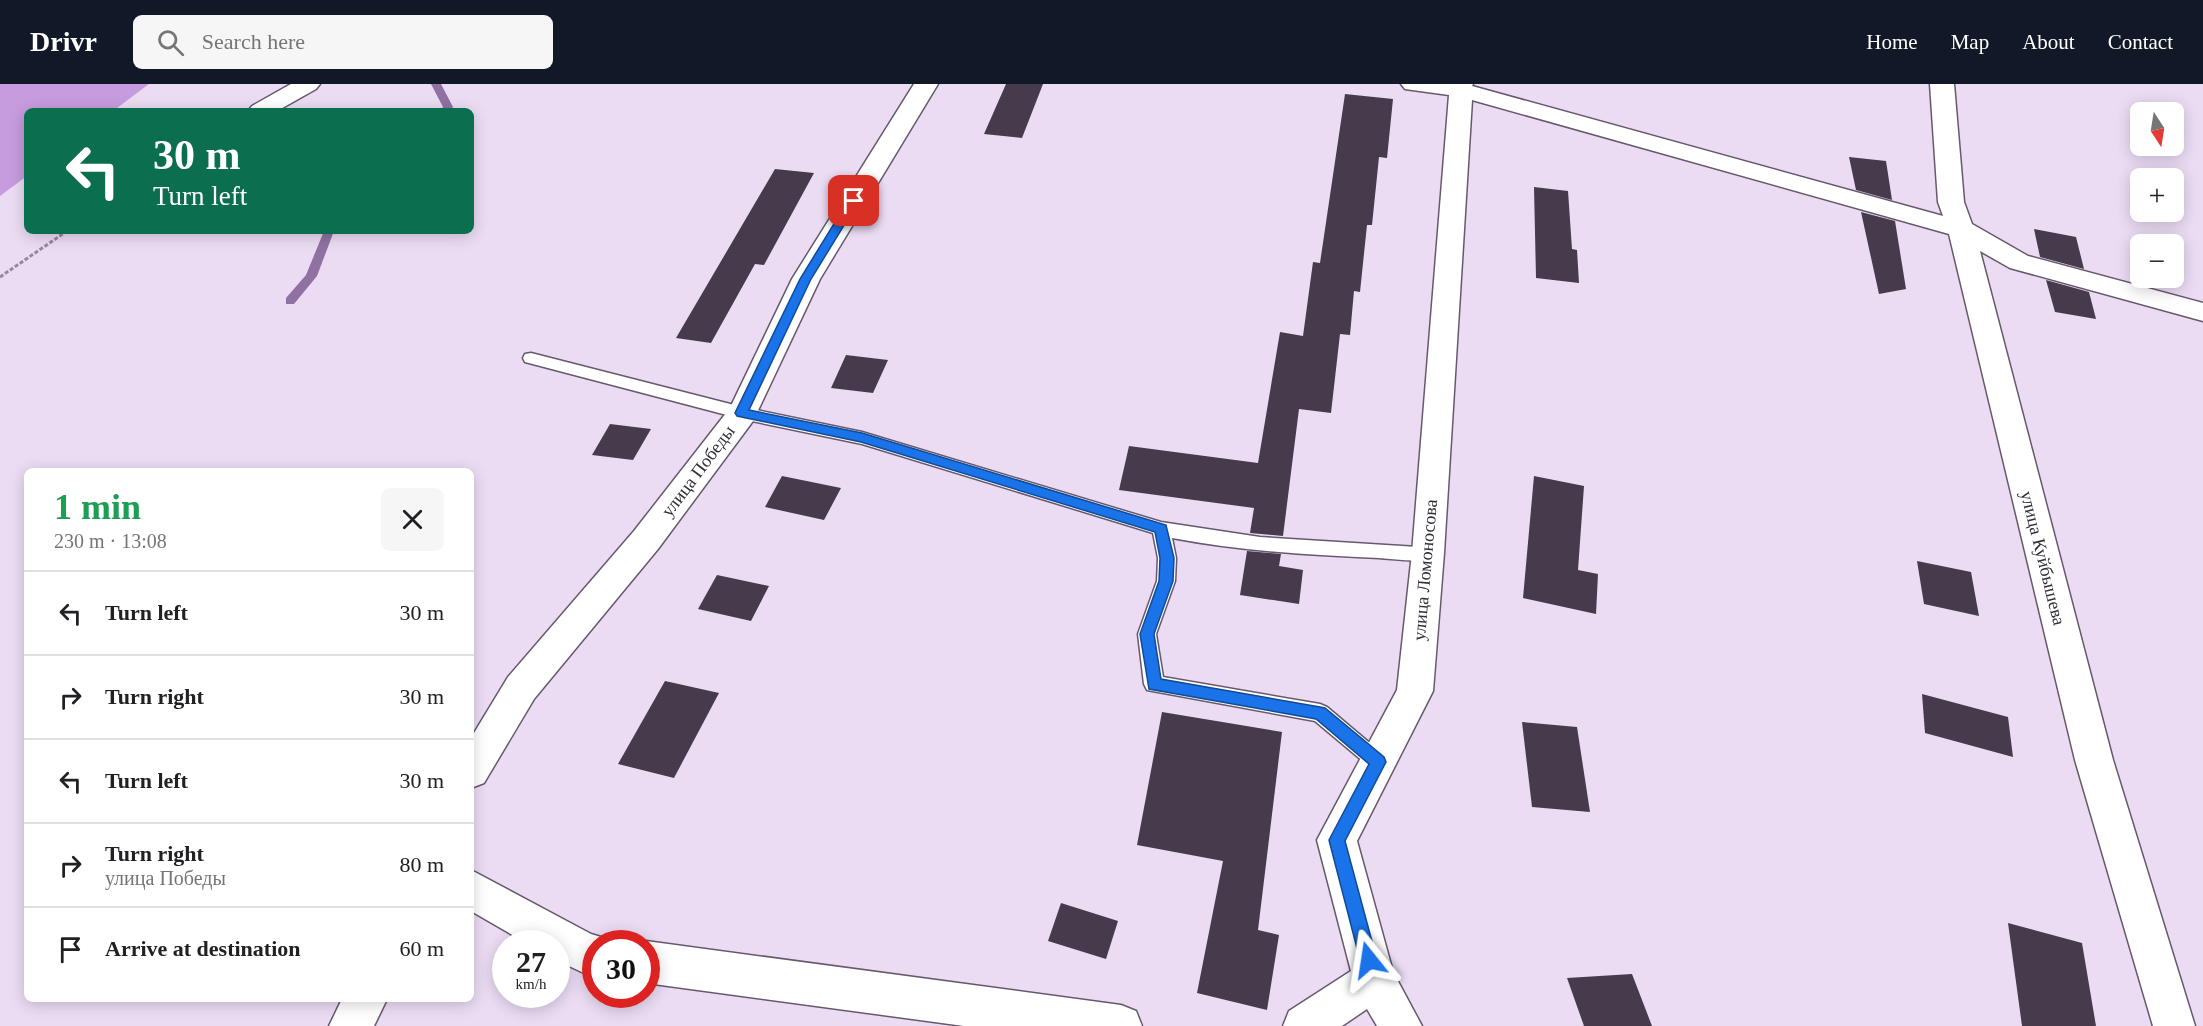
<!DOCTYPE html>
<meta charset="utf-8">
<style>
body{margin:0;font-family:Georgia,serif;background:#f6f6f6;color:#202124;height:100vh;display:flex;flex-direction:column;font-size:22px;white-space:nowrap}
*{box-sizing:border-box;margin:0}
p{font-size:20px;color:#757577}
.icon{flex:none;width:33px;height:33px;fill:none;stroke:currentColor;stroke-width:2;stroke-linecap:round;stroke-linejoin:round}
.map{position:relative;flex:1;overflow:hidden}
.details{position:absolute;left:24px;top:384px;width:450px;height:534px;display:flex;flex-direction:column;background:#fff;border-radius:9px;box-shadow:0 3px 15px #0003}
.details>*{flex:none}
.guide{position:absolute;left:24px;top:24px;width:450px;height:126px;border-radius:9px;box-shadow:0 3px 15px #0003;background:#0b6e4f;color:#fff;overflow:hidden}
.needle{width:39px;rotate:168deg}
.tools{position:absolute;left:2130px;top:18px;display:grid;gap:12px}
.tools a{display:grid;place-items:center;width:54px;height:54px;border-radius:9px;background:#fff;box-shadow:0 3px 15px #0003;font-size:30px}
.speed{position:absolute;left:492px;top:846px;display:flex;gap:12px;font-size:30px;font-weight:700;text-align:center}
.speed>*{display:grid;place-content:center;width:78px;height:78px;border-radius:50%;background:#fff;box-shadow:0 3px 15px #0003;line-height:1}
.speed small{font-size:15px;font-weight:400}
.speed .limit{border:9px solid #d22;background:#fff;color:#111}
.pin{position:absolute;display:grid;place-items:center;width:51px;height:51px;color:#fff;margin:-26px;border-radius:12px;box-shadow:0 3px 9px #0006}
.me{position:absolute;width:66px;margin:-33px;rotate:345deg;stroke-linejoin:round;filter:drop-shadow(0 0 4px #0008)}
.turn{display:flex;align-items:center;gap:21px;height:126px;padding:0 30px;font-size:27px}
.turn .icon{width:78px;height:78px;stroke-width:2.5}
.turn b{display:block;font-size:42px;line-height:51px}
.round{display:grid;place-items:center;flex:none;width:63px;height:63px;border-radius:9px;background:#f6f6f6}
.overview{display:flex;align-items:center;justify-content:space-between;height:102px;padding:0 30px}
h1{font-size:36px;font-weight:600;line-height:45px;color:#1e9e55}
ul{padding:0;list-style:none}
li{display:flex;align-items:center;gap:18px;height:84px;padding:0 30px;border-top:2px solid #e0e0e0}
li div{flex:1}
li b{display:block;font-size:22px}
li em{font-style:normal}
header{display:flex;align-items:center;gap:36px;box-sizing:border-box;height:84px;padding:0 30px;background:#111827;color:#fff}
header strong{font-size:28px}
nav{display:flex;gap:33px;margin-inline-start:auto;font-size:21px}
.search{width:420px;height:54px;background:#f6f6f6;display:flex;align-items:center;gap:15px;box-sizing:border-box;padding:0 21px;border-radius:9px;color:#757577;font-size:22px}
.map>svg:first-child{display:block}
.forest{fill:#c69cde}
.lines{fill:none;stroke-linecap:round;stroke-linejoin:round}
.stream{fill:#9072a2;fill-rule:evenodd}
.building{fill:#463a4d}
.service-casing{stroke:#66596d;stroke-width:3}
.minor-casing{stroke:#66596d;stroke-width:3}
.path{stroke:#958a9b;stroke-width:3;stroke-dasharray:4 2;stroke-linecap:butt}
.service{fill:#fff;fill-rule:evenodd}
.minor{fill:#fff;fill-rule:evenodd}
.route{fill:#1a73e8;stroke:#114b97;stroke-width:1.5}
.labels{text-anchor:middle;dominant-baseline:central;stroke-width:6;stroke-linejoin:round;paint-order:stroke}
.street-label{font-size:18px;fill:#322d36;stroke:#fff}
</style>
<header>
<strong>Drivr</strong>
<div class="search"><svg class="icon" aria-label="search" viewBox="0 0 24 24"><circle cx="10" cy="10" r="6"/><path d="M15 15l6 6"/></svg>Search here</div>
<nav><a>Home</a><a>Map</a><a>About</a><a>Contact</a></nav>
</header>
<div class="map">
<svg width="2203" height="942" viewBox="0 0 2203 942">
<rect width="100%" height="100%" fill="#ebdcf4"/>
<polygon class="forest" points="0,0 149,0 113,27 27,27 27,92 0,112"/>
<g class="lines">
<g class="stream">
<polygon points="431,0 441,0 453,23 450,27 440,27 443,23"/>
<polygon points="324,147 334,147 317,192 294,220 286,220 286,214 306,191"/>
</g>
</g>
<g class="building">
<polygon points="1006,0 1043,0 1022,54 984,50"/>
<polygon points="1345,10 1393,15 1387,74 1379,73 1372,141 1367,141 1360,208 1354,207 1350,251 1340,250 1331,329 1299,325 1283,452 1250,449 1254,424 1119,406 1129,362 1258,379 1280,248 1303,252 1313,178 1320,179"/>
<polygon points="1849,73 1886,77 1892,116 1856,106"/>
<polygon points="775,85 814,89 764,181 755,180 711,259 676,254"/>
<polygon points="1534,103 1568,107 1572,165 1577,166 1579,199 1536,194"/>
<polygon points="1861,128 1895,137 1906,205 1879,210"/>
<polygon points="2034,145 2076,153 2084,185 2040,173"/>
<polygon points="2046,196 2089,208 2096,235 2055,228"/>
<polygon points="846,271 888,276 873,309 831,304"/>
<polygon points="610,340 651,345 633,376 592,371"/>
<polygon points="782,392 841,404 824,436 765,423"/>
<polygon points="1534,392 1584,402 1578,486 1598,490 1596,530 1523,514"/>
<polygon points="1247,467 1281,470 1279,482 1303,486 1299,520 1240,511"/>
<polygon points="1917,477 1971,488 1979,532 1924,520"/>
<polygon points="717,491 769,502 751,537 698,525"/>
<polygon points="665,597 719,609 674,694 618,680"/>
<polygon points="1922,610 2008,633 2013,673 1925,649"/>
<polygon points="1162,628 1282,648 1258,846 1279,851 1267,926 1197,909 1223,777 1137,761"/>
<polygon points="1522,638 1577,643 1590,728 1532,723"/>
<polygon points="1061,819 1118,837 1106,875 1048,857"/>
<polygon points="2008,839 2082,859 2096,942 2022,942"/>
<polygon points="1632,890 1652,942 1584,942 1567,894"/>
</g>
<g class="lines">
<defs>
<path id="service" d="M 531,269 L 742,323 L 862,348 L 1161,438 L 1260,453 L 1434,464 L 1437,469 L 1434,474 C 1418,479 1396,475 1379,474 C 1310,471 1240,467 1172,454 L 1176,474 L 1175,497 L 1156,550 L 1163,593 L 1320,620 L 1327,623 L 1385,672 L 1388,678 L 1385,684 L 1378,687 L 1371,684 L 1315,637 L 1147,606 L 1144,600 L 1138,550 L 1157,497 L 1158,474 L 1153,449 L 862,360 L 742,335 L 525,278 L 523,274 L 525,270 Z"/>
<g id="minor">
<polygon points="291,0 320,0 316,5 277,27 248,27 252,22"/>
<polygon points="914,0 938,0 820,195 753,337 658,465 534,615 484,699 471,704 471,654 508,593 634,447 730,324 792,195"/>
<polygon points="1401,0 1473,0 1472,2 1943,132 1938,118 1930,0 1954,0 1964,118 1972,140 2028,172 2203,219 2203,237 2010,184 1980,167 2113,676 2195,942 2153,942 2075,676 1949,150 1472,16 1444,469 1433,607 1357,757 1393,888 1422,942 1377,942 1367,925 1342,942 1283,942 1289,927 1351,887 1317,756 1397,606 1412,469 1449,11 1405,5"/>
<polygon points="471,786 591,850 611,856 612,860 596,860 596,891 586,890 556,876 556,860 528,860 471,827"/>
<polygon points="646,857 1121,921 1136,927 1142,942 964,942 646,899 646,860 641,860"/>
<polygon points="342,915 387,915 374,942 329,942"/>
</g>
</defs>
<use href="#service" class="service-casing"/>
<use href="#minor" class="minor-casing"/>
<polyline class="path" points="0,193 67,147"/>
<use href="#service" class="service"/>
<use href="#minor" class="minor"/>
</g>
<polygon class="route" points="854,113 859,117 811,195 749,326 862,349 1166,441 1174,474 1173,497 1154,550 1161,595 1320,623 1325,624 1384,673 1386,678 1345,757 1377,876 1375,882 1369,884 1363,882 1360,876 1329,756 1369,680 1316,635 1149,605 1140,550 1159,497 1160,474 1155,448 861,358 737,332 735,329 800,195 848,117"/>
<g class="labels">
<g class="street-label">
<text transform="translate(698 387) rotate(-53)">улица Победы</text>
<text transform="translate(2043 474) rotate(76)">улица Куйбышева</text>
<text transform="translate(1425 486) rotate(-85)">улица Ломоносова</text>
</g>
</g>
</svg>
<div class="tools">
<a><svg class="needle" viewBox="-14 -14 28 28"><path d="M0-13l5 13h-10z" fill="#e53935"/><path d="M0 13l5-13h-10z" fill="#757577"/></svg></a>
<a>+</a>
<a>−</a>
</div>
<div class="speed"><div>27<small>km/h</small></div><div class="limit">30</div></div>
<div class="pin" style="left:854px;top:117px;background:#d93025"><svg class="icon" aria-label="arrive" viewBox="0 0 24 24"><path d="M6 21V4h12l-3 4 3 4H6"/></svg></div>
<svg class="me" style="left:1369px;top:876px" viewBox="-20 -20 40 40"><path d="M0-17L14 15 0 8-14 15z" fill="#1a73e8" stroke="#fff" stroke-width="4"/></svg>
<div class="guide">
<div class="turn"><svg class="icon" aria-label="left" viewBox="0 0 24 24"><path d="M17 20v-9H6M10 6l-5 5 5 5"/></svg><div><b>30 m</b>Turn left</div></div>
</div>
<section class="details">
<div class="overview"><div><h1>1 min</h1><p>230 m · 13:08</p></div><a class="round"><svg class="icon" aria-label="close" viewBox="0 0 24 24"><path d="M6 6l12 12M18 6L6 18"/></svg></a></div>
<ul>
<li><svg class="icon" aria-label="left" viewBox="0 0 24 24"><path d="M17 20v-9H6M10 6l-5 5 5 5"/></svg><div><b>Turn left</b></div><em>30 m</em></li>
<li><svg class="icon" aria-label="right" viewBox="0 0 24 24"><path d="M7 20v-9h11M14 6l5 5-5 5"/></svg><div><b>Turn right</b></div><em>30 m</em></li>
<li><svg class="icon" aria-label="left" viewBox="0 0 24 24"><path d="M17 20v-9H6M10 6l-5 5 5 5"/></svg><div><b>Turn left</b></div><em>30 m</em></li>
<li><svg class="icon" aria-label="right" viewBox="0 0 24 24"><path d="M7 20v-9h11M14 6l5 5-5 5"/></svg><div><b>Turn right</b><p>улица Победы</p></div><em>80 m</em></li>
<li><svg class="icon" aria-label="arrive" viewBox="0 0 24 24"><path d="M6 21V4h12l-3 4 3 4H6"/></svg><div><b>Arrive at destination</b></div><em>60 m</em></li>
</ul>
</section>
</div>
